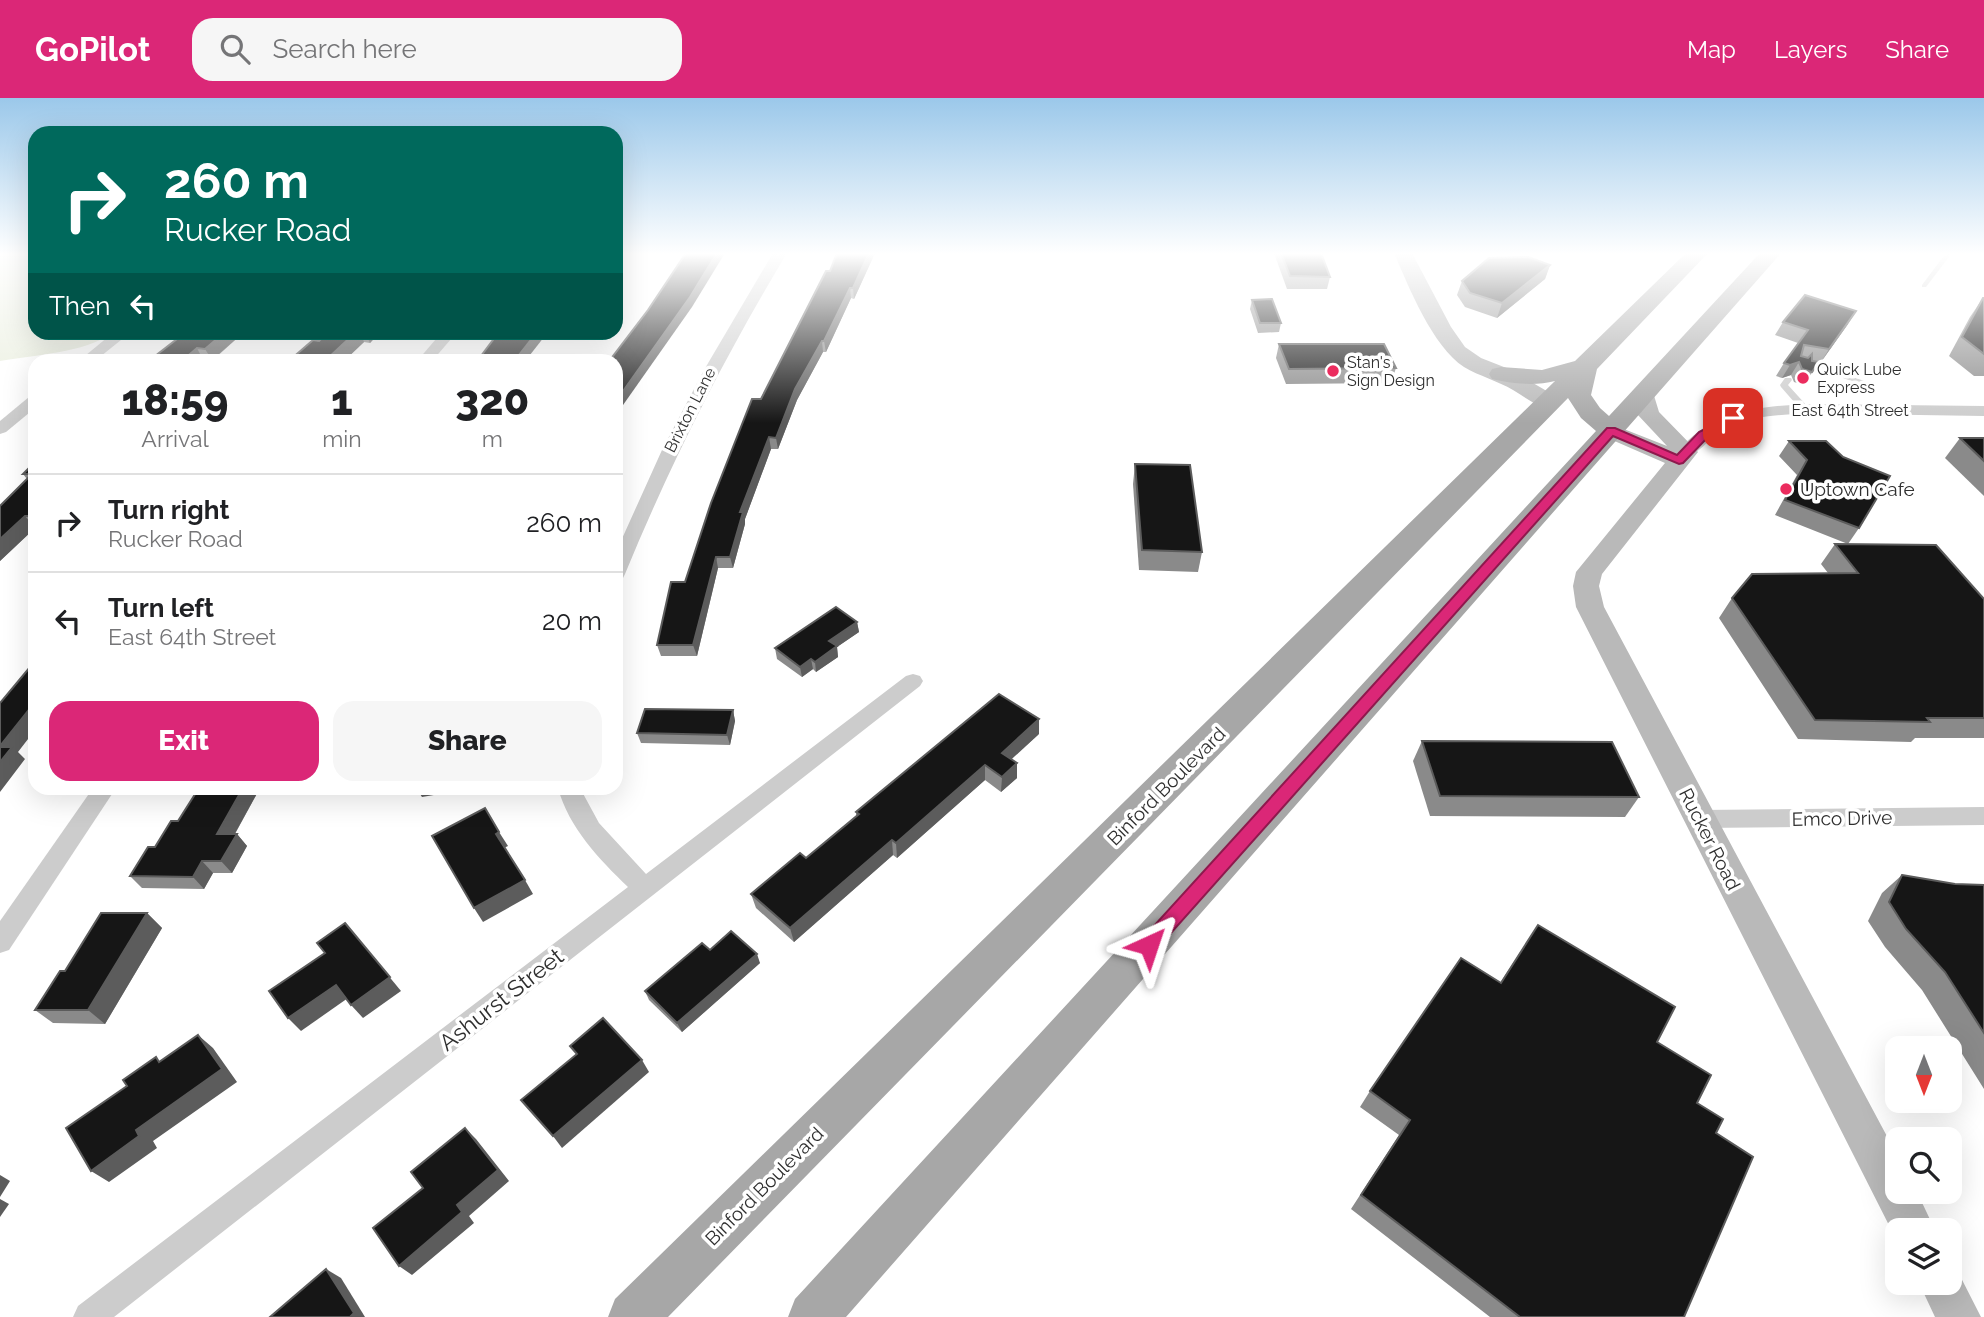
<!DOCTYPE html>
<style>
body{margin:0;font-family:Raleway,sans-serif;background:#f6f6f6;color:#202124;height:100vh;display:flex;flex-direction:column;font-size:26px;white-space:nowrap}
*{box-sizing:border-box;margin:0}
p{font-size:23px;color:#757577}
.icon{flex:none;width:38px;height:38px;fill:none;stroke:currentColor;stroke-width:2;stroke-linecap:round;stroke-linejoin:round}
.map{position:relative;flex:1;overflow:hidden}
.side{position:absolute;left:28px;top:256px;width:595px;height:441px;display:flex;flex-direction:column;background:#fff;border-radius:21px;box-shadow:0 7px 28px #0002}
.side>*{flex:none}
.banner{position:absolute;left:28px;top:28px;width:595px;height:214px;border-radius:21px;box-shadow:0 7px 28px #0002;background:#00695c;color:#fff;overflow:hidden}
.needle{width:46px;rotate:180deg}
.controls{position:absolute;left:1885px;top:938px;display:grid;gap:14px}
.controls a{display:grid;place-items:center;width:77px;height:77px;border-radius:14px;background:#fff;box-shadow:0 7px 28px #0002;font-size:35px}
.pin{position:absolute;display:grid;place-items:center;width:60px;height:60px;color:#fff;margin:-30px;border-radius:14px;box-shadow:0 4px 10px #0006}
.me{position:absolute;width:77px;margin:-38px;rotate:42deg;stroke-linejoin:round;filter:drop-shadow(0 0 5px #0008)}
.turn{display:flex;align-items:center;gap:24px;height:147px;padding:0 21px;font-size:32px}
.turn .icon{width:91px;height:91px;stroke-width:2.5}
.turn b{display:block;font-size:49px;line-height:60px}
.then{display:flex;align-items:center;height:66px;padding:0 21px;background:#0003;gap:14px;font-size:26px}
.eta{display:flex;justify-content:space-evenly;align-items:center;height:119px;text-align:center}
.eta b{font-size:42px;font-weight:800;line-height:49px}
.action{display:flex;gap:14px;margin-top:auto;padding:14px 21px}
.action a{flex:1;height:80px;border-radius:21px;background:#db2777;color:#fff;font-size:28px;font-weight:800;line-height:80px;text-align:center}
.action a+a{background:#f6f6f6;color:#202124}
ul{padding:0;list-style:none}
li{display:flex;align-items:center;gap:21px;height:98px;padding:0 21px;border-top:2px solid #e0e0e0}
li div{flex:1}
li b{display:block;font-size:26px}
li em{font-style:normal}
header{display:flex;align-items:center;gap:42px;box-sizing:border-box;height:98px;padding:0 35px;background:#db2777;color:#fff}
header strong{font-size:33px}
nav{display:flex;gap:38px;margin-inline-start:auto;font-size:24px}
.search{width:490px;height:63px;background:#f6f6f6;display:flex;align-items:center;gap:18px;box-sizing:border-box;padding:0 24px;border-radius:21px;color:#757577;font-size:26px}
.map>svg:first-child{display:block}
.green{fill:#e8eddc}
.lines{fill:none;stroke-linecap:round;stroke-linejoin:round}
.lane{fill:#ccc;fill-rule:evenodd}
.street{fill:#ccc;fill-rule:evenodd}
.secondary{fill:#b9b9b9;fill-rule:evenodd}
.primary{fill:#a7a7a7;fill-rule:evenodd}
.wall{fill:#8a8a8a}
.shaded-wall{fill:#5c5c5c}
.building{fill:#161616;stroke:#5c5c5c;stroke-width:2}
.route{fill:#db2777;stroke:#8e194d;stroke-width:2}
.poi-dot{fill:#eb2c5e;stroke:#fff;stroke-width:2.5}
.labels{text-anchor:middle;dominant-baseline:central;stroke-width:7;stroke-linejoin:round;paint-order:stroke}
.far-poi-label{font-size:16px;fill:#2f2f2f;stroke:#fff;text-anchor:start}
.far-street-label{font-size:16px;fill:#2f2f2f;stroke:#fff}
.poi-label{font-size:19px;fill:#2f2f2f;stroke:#fff;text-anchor:start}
.street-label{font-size:19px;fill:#2f2f2f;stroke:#fff}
.near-street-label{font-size:23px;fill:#2f2f2f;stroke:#fff}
</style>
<header>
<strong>GoPilot</strong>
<div class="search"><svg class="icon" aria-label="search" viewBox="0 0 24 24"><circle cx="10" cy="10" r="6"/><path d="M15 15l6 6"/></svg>Search here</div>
<nav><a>Map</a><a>Layers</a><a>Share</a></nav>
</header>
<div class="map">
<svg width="1984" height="1219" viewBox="0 0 1984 1219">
<rect width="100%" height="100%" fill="#fff"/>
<path class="green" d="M 0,155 L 35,155 L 35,234 L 111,235 C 86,255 32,257 0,263 Z"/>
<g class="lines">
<g class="lane">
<polygon points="1946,155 1952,155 1926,189 1922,189 1922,187"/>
<polygon points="1810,265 1816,265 1864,283 1863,285 1857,285 1815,270 1812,275 1806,275 1805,273"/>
<polygon points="1785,280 1791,280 1792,282 1788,287 1808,309 1808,313 1802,313 1781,289 1780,287"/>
</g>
<g class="street">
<path d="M 773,155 L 787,155 C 725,258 671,364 625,476 L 623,480 L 616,482 L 616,454 L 662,352 L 704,272 Z"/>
<polygon points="114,234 131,234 96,262 80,262"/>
<polygon points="442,234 457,234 433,262 418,262"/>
<polygon points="35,297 35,310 6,334 0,336 0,323 29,299"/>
<path d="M 1805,306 L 1984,308 L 1984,318 C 1941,317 1898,317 1856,316 C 1815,316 1772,313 1733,326 C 1715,332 1702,355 1686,359 L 1678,354 C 1709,313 1757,309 1805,306 Z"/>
<path d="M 913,576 L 920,578 L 923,583 L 920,588 L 114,1219 L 73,1219 L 78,1208 L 628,789 C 599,761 569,730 558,690 L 580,690 L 599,725 L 646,776 L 906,578 Z"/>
<polygon points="93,690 116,690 9,852 0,855 0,823"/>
<polygon points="1984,709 1984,727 1700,730 1692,728 1689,721 1692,714 1700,712"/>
</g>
<g class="secondary">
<path d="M 1394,155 L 1412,155 L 1451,229 L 1465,249 L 1481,260 L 1509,271 L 1557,299 L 1560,304 L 1557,309 C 1541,313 1527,300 1513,292 C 1498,283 1479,278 1464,269 C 1432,248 1409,189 1394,155 Z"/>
<polygon points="1644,289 1652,291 1659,314 1698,354 1602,476 1599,488 1604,509 1897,1057 1897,1094 1917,1094 1935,1132 1897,1132 1897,1143 1576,509 1573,488 1576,474 1665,365 1603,338 1599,333 1603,328 1611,326 1667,348 1637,316 1633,296 1636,291"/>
<polygon points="1950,1167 1956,1170 1981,1219 1935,1219 1919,1185 1950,1185"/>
</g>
<path class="primary" d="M 1686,155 L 1708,155 L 1597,271 L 1591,297 L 1600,310 L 1609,318 L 1760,155 L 1781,155 L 846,1219 L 788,1219 L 795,1201 L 1596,333 L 1581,320 L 1568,300 L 668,1219 L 608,1219 L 615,1201 L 1555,283 C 1536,288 1512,286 1492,281 L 1489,276 L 1492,271 L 1501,269 L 1542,272 L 1575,263 Z"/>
</g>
<g class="wall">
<polygon points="875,155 854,201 851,200 826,254 823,254 797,302 778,351 771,351 745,421 745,426 733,470 718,470 697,558 661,558 657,547 685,484 761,301 830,173"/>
<polygon points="1274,155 1321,155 1330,179 1327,191 1287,191"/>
<polygon points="1550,167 1545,181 1497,220 1465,209 1457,197 1462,183"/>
<polygon points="1983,200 1984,200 1984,278 1974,278 1949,258 1970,219"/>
<polygon points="1252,202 1281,225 1279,234 1258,235 1250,211"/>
<polygon points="1783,224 1848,226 1821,264 1813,263 1819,264 1804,287 1794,284 1791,277 1782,280 1776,278 1784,265 1798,245 1775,237"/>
<polygon points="186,234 244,234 213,262 203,262"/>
<polygon points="328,234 380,234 370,245 364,244 345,262 290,262 319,243"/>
<polygon points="1279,246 1396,270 1391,285 1286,286 1276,260"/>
<polygon points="1960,340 1984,340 1984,398 1945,360"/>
<polygon points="1789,343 1826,343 1859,430 1848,446 1775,417 1797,377 1779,358"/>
<polygon points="35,364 35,430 0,463 0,408 27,381 23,376"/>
<polygon points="1135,366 1202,454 1198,474 1139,472 1133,386"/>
<polygon points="1835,446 1984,501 1984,640 1915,640 1911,644 1798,641 1719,520 1732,500 1828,475 1821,466"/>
<polygon points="857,524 859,534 837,549 838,559 816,574 813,571 802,579 777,561 775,550"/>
<polygon points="733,612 735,623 730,647 641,645 637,635"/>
<polygon points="1039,636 1011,661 1017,665 1017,680 1001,694 985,682 897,760 893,757 794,844 756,810 751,796 806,760 856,718 856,714"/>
<polygon points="1422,643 1639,699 1625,719 1430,718 1413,663"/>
<polygon points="199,690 260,690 235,736 237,736 247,748 232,775 213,775 204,791 142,790 130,778 178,723"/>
<polygon points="1902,777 1955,786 1984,787 1984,991 1922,892 1885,849 1868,823 1882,795"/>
<polygon points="147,815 162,830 105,926 53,925 35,912 65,873"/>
<polygon points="1538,827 1657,944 1716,1035 1684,1219 1490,1219 1351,1111 1399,1037 1360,1009 1370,993 1500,885"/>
<polygon points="710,852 760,865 682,934 649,902 645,893"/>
</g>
<g class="shaded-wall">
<polygon points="717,155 725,155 692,209 616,317 616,303"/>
<polygon points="869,155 875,155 854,201 853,190"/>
<polygon points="1550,167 1545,181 1497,220 1502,205"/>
<polygon points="850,190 851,200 826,254 824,243"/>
<polygon points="1856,213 1848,226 1821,264 1829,251"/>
<polygon points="225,234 244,234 212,262 205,251"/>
<polygon points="356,234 360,234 364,244 345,262 326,262"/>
<polygon points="365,234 380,234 370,245"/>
<polygon points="537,234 548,234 526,262 515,262"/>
<polygon points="822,243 823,254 797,302 778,351 776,340 795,291"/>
<polygon points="197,250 203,262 183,262"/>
<polygon points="1799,264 1791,277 1782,280 1790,267"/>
<polygon points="769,339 771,351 745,421 745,426 733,470 730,459 740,414"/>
<polygon points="25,418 35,430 0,463 0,441"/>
<polygon points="716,459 718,470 697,558 693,547"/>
<polygon points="857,524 859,534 837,549 838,559 816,574 815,564 829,543"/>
<polygon points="811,561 813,571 802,579 800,569"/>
<polygon points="35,604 35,632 18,654 25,661 0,694 0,648"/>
<polygon points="733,612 735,623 730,647 727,637"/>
<polygon points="1039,621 1039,636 1002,670 1002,655"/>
<polygon points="1017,665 1017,680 1001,694 1002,679"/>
<polygon points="985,667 985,682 897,760 896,745"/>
<polygon points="243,690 260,690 228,748 217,736"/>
<polygon points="416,690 469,690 469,691 422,699"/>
<polygon points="499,734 508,748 504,750 496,736"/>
<polygon points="237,736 247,748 232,775 221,763"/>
<polygon points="892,742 893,757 794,844 790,830"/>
<polygon points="202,763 213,775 204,791 193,779"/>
<polygon points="525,782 533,796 483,824 474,810"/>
<polygon points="147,815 162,830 105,926 88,912"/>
<polygon points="345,825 401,893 363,920 351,907"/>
<polygon points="757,856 760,865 682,934 677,925"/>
<polygon points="336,887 348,900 301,933 288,920"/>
<polygon points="198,937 213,950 237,984 153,1043 157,1050 109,1084 91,1073 136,1032"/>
<polygon points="642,962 649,974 562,1050 553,1038"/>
<polygon points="465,1030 476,1041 509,1083 469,1118 474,1125 412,1177 399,1168 457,1107"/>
<polygon points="0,1077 10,1083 0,1099"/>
<polygon points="0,1101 9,1106 0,1119"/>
<polygon points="326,1171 341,1180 365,1219 350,1219"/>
</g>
<g class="building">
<polygon points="686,155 717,155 690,199 616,303 616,262 610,262 648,212"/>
<polygon points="837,155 869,155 853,190 850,190 824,243 822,243 795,291 776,340 769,339 740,414 743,414 730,459 716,459 693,547 657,547 671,484 685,484 711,405 752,301 761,301 826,173 830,173"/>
<polygon points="1281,155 1321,155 1330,179 1290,178"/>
<polygon points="1528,159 1550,167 1502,205 1470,195 1462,183 1489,160"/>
<polygon points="1805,197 1856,213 1829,251 1804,247 1801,258 1808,260 1812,256 1812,263 1819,264 1812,274 1802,271 1799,264 1790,267 1784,265 1808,232 1783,224"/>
<polygon points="1983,200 1984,200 1984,256 1962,239"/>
<polygon points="1272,201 1281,225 1260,225 1252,202"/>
<polygon points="186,234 225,234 205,251 197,250 183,262 150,262"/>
<polygon points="328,234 356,234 326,262 290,262 313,242 319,243"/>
<polygon points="499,234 537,234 515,262 478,262"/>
<polygon points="1279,246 1384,246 1396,270 1289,271"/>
<polygon points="1960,340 1984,340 1984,363"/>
<polygon points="1789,343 1826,343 1843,359 1890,378 1859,430 1785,402 1807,362"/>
<polygon points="35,364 35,418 25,418 0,441 0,408 32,376 23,376"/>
<polygon points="1135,366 1190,367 1202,454 1142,452"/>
<polygon points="1835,446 1936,447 1984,501 1984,620 1927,620 1930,624 1815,622 1732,500 1752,476 1858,475"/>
<polygon points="836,509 857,524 829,543 837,548 815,564 811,561 800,569 775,550"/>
<polygon points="35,563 35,604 0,648 0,605"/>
<polygon points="999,596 1039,621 1002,655 1017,665 1002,679 985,667 896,745 892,742 790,830 751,796 800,755 806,760 859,716 856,714"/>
<polygon points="645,611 733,612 727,637 637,635"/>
<polygon points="1422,643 1612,644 1639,699 1440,698"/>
<polygon points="0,649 12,649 0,664"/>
<polygon points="199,690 243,690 217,736 237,736 221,763 202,763 193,779 130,778 148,749 155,749 171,723 178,723"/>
<polygon points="485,710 499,734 496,736 525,782 474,810 432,738"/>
<polygon points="1902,777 1955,786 1984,787 1984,935 1945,874 1906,831 1889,804"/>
<polygon points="101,815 147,815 88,912 35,912 60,873 65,873"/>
<polygon points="345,825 390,879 351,907 336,887 288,920 269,893 325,855 317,845"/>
<polygon points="1538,827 1675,909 1657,944 1711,977 1697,1005 1723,1021 1716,1035 1753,1059 1684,1219 1520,1219 1361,1097 1410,1022 1370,993 1461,860 1501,885"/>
<polygon points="731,833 757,856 677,925 645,893 702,845 710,852"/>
<polygon points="603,920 642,962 553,1038 521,1002 577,956 570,948"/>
<polygon points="198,937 222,971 136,1032 139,1038 91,1073 66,1030 127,988 123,982 156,959 159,964"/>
<polygon points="465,1030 498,1072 457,1107 462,1114 399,1168 373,1130 423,1090 411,1074"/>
<polygon points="326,1171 354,1215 350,1219 270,1219"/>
</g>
<linearGradient id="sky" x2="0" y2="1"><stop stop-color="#9bc8ea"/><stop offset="0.48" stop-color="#fff"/><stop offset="1" stop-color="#fff" stop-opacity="0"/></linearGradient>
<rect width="1984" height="325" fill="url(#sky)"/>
<polygon class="route" points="1733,317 1737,318 1737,323 1708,339 1683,365 1679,366 1613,338 1155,853 1149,855 1142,853 1139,847 1142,841 1607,330 1615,330 1677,357 1699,334"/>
<g class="poi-dot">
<circle cx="1333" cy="273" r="7"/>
<circle cx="1803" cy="280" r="7"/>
<circle cx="1786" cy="391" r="7"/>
</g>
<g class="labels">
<g class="far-poi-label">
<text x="1347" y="264">Stan's<tspan x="1347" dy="18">Sign Design</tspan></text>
<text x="1817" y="271">Quick Lube<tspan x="1817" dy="18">Express</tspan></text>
</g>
<g class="far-street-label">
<text transform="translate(690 312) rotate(-63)">Brixton Lane</text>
<text x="1850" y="312">East 64th Street</text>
</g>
<g class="poi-label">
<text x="1800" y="391">Uptown Cafe</text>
</g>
<g class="street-label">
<text transform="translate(1166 688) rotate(-45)">Binford Boulevard</text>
<text transform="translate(1842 720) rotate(-1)">Emco Drive</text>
<text transform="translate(1710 741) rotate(63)">Rucker Road</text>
<text transform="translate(764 1088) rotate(-45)">Binford Boulevard</text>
</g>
<g class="near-street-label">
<text transform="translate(501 901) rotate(-38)">Ashurst Street</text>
</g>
</g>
</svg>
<div class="controls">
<a><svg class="needle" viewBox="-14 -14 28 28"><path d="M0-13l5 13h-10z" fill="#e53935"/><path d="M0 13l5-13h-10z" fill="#757577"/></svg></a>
<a><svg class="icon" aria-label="search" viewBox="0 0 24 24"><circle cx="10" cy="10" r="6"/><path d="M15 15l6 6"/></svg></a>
<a><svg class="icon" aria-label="layers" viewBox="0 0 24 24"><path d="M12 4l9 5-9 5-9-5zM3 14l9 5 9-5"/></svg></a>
</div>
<div class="pin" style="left:1733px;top:320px;background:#d93025"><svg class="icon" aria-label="arrive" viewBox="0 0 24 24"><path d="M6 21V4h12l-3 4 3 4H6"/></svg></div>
<svg class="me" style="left:1149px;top:847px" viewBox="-20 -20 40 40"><path d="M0-17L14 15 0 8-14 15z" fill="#db2777" stroke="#fff" stroke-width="4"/></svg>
<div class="banner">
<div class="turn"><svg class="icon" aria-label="right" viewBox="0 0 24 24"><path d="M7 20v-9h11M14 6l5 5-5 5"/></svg><div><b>260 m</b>Rucker Road</div></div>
<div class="then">Then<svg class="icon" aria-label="left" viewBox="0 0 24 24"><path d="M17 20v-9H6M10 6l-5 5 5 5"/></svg></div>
</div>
<section class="side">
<div class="eta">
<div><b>18:59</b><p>Arrival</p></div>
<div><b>1</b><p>min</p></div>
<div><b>320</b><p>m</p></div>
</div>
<ul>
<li><svg class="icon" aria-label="right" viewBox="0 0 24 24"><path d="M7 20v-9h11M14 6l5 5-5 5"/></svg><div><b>Turn right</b><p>Rucker Road</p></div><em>260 m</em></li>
<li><svg class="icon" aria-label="left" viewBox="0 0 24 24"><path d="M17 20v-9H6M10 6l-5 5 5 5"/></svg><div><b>Turn left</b><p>East 64th Street</p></div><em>20 m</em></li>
</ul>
<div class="action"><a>Exit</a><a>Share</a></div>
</section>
</div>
